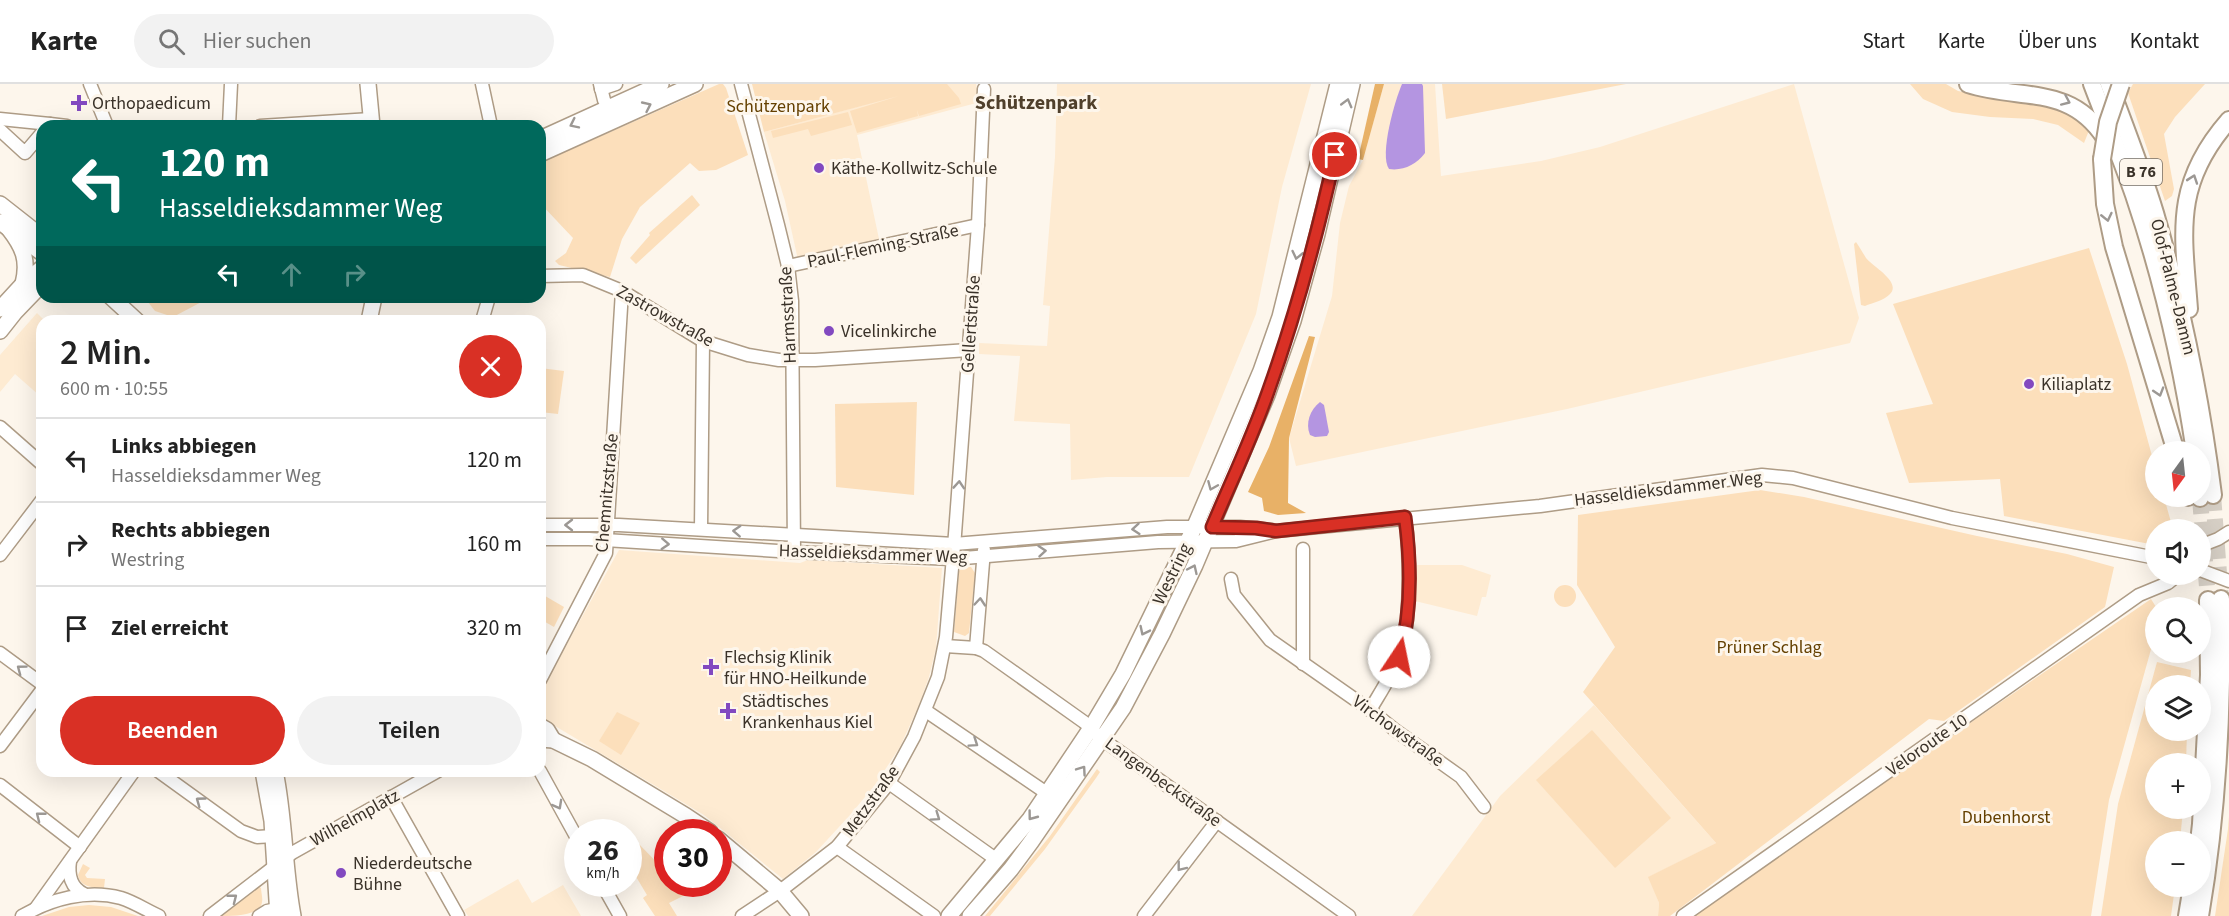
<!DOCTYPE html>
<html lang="de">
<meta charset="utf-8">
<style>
body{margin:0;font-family:"Source Sans 3",sans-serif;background:#f2f2f2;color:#222;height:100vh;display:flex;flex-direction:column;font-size:22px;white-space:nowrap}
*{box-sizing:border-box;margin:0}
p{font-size:20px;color:#767676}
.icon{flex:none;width:33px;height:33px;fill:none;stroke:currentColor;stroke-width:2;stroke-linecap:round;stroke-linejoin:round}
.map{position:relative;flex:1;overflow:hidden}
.details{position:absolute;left:36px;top:231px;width:510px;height:462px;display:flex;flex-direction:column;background:#fff;border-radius:18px;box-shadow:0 6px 24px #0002}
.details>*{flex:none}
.hud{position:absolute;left:36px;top:36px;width:510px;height:183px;border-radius:18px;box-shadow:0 6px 24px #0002;background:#00695c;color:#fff;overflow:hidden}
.needle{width:39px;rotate:195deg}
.controls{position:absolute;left:2145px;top:357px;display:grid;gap:12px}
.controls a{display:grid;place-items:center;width:66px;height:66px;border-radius:50%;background:#fff;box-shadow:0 6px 24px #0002;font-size:30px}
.speed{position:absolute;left:564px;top:735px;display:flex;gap:12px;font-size:30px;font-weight:700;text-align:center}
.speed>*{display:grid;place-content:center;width:78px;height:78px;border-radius:50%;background:#fff;box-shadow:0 6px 24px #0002;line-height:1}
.speed small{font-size:15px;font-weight:400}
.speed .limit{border:9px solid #d22;background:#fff;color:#111}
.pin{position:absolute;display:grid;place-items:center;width:51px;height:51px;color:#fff;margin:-26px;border:3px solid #fff;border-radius:50%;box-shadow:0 2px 6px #0007}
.me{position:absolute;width:66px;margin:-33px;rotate:11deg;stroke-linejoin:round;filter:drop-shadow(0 0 4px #0008)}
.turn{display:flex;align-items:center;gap:21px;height:126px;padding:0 24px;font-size:27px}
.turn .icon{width:78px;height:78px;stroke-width:2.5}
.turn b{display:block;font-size:42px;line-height:51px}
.lanes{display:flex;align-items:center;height:57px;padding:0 24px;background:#0003;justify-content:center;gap:30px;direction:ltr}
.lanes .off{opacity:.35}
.round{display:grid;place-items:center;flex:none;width:63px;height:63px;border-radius:32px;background:#f2f2f2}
.headline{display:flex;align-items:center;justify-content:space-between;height:102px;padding:0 24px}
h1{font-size:36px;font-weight:600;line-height:45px}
.primary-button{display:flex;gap:12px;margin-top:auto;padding:12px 24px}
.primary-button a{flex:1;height:69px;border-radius:36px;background:#d93025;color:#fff;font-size:24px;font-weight:600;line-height:69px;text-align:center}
.primary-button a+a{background:#f2f2f2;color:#222}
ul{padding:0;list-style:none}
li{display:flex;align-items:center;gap:18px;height:84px;padding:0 24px;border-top:2px solid #e0e0e0}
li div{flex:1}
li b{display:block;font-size:22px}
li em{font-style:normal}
header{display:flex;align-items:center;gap:36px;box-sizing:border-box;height:84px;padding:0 30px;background:#fff;border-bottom:2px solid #e0e0e0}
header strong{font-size:28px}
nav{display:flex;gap:33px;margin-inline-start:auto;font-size:21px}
.search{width:420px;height:54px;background:#f2f2f2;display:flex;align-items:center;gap:15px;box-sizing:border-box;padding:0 21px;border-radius:33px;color:#767676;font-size:22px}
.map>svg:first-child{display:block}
.built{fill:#feebd2}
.green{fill:#fcdfbb}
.forest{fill:#e8b167}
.water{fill:#b495e1}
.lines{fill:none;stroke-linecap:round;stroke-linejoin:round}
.highway-tunnel{stroke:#d6cfc5;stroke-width:16;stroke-dasharray:16 8;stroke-linecap:butt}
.minor-casing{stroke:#ae9c86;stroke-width:15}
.major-casing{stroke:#ae9c86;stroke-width:18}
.highway-casing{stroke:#ae9c86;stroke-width:20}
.minor{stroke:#fff;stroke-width:12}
.major{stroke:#fff;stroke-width:15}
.highway{stroke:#fff;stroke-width:16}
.highway-bridge-casing{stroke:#ae9c86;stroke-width:20;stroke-linecap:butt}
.highway-bridge{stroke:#fff;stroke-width:16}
.oneway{stroke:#9c9894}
.route-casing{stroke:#8d1f18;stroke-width:15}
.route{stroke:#d93025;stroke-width:10}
.poi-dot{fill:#8249c0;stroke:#fdf6ec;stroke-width:2}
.labels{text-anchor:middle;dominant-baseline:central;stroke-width:6;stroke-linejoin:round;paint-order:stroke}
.shield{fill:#fdf6ec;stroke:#746d64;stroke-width:1.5}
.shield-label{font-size:16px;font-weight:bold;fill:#3a3229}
.poi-label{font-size:18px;fill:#3a3229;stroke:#fdf6ec;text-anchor:start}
.park-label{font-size:18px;fill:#644001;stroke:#fdf6ec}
.street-label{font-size:18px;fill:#3a3229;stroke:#fdf6ec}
.neighbourhood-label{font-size:20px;font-weight:bold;fill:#50402c;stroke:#fdf6ec}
</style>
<header>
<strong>Karte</strong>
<div class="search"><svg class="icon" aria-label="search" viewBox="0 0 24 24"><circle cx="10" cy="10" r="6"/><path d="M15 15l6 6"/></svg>Hier suchen</div>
<nav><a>Start</a><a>Karte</a><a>Über uns</a><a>Kontakt</a></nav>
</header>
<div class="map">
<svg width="2229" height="832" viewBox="0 0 2229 832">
<rect width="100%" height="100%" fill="#fdf6ec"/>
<g class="built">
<polygon points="930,0 976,0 980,18 857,51 879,155 798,176 785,117 764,48 912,8"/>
<polygon points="1057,0 1311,0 1282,103 1256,230 1189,393 1107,393 1071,396 1070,340 1014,337 1020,272 979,270 979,259 1047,262 1050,222 1043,221 1055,73"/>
<polygon points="1384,0 1435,0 1441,92 1541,77 1600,63 1794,0 1859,234 1850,259 1567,325 1296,382 1289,354 1332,212 1340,139 1349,102 1363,76"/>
<polygon points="37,229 45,237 42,237 42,310 40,312 15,290 0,308 0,271"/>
<polygon points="619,466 800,479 808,476 942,484 936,564 929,593 919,621 900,663 875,701 850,731 816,768 783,795 704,731 540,633 540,609"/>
<polygon points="1417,481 1462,481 1491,491 1486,513 1482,513 1477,532 1415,517"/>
<polygon points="1594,621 1716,759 1649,793 1659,819 1658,832 1412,832 1500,712"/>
<polygon points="518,795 532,819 563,801 581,832 468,832 464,826"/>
</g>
<g class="green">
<polygon points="719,0 723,0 726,4 748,71 716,86 699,87 690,79 640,123 622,155 610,193 559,181 555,177 566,169 573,154 540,119 540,79"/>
<polygon points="752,0 947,0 959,14 961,20 919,32 917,26 918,32 857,49 850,27 899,12 764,48"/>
<polygon points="1442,0 1626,0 1446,35"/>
<polygon points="1910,0 1946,0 1958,7 1993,14 2037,19 2063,26 2090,44 2084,59 2058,41 2033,35 1990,33 1952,28 1923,15"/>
<polygon points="2133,0 2205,0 2175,33 2164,50 2174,105 2172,112 2165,117 2128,9"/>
<polygon points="848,28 852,41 811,52 808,45 773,54 771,47"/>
<polygon points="692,111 700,121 636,180 630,174 650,151 649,149"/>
<path d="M 1856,158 C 1860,164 1863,169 1866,174 C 1872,182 1902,198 1890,210 C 1885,216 1872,219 1865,222 L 1861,221 L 1854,160 Z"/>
<polygon points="2089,164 2127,280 2155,383 2156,412 2164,413 2172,442 2169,445 2156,446 2155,461 2004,432 2000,395 1909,399 1886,329 1933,320 1893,220"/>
<polygon points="144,213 211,213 173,233 155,227"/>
<polygon points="540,284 564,287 558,330 540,328"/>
<polygon points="917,318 914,411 836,403 835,320"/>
<polygon points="1760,406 1804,413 1977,452 2067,470 2114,483 2105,523 1944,637 1929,635 1670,832 1658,832 1659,819 1648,793 1716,759 1583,608 1615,563 1577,501 1578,431"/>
<polygon points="1164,447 1161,450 995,465 994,460"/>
<polygon points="963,483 971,483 975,489 969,549 965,552 954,548 959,487"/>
<circle cx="1565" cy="512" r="11"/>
<polygon points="540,509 564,523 554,543 540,535"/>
<polygon points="2151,515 2156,523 2155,551 2109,716 2091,832 1694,832 1770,776"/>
<polygon points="2157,578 2191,586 2190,601 2156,602 2156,646 2187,647 2186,679 2156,680 2156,724 2183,725 2180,757 2156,758 2156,802 2175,803 2171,832 2101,832 2118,720"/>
<polygon points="617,628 640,639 621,671 599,657"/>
<polygon points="1592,646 1671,734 1615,784 1536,696"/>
<polygon points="1097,685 1100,688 1096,694 1045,765 990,832 985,832 1050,752"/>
<polygon points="2229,732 2229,832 2215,832 2228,745"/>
<polygon points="637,758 667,789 668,800 677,800 687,810 669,819 677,832 655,832 643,814 647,811 629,781 629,763"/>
<path d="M 83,780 L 90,784 L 85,791 L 87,794 L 105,795 L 104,804 C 92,803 81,804 78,791 Z"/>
<path d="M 258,802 L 261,804 C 261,808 263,814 262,818 C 261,832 231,832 219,832 Z"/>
<polygon points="89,821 111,823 138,832 42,832 69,823"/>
</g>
<g class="forest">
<polygon points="1375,0 1384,0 1363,76 1358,75"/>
<polygon points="1309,252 1315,253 1289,354 1288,419 1306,429 1278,431 1264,427 1262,414 1248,408 1269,363"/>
</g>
<g class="water">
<path d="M 1402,0 L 1422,0 L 1423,2 L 1425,69 C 1416,81 1403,87 1389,85 C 1379,71 1395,16 1402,0 Z"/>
<path d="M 1320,318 L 1324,321 L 1329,348 L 1327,352 L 1315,353 L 1310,351 C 1305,339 1310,326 1320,318 Z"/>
</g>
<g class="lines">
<g class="highway-tunnel">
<polyline points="2213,411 2221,515"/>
<polyline points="2200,414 2208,516"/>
</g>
<defs>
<g id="minor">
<polyline points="90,0 107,42"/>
<polyline points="482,0 491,42"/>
<polyline points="600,0 604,16 611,29"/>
<polyline points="741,0 778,141 788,182 792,217 794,468"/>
<polyline points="601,5 616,0"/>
<polyline points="0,35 50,40 49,42"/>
<polyline points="50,40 67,42"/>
<polyline points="229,42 231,0"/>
<polyline points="260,42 371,35"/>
<polyline points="0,46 25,69 42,49"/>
<polyline points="788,182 978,141"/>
<polyline points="540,192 583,191 622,207 703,257 748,271 779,276 815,276 969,266"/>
<polyline points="482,237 489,213"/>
<polyline points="0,343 42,380"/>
<polyline points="540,441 619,441 954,460 1167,443 1240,443 1272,446"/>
<polyline points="701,445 703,257"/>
<polyline points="540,455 589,455 794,468 952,475 1158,458 1236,457 1276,447 1540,422 1762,391 1793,394 1952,434 2156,474"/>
<polyline points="2200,462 2218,455 2229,448"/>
<polyline points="0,471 42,416"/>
<polyline points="2200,486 2229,497"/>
<polyline points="1231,495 1234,511 1270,556 1370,626 1395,646 1461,693 1484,723"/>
<polyline points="945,562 976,564 984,567 1084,638 1102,655 1349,832"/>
<polyline points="976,564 984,466"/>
<polyline points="0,569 42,600"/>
<polyline points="1303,580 1303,465"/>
<polyline points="540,596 606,469 622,207"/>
<path d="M 1370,626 C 1380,609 1392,591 1399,573 C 1412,539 1410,469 1405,433"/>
<polyline points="926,627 1048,710"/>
<polyline points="0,662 42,606"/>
<polyline points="158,687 241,747 257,753 274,752"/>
<polyline points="540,687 578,756"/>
<polyline points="889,699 997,776"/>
<polyline points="0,701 80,763"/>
<polyline points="391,713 458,832"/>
<polyline points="837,763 934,832"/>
<path d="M 70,777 C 68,791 71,804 84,810"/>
<polyline points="602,800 620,832"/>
<polyline points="36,824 134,687"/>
<path d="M 22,832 C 51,815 87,805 121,814 C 134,818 146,826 159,832"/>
<polyline points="210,832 292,769 438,687"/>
<polyline points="259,832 267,827 277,825 284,829"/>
<polyline points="742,832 780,807 837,763 889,699 914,653 938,593 946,553 955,450 978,141 984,5"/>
<polyline points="1144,832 1217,737"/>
<polyline points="1683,832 2139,511 2168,499 2173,495"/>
</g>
<g id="major">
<polyline points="368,0 372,42"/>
<polyline points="540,55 661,0"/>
<polyline points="540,70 695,0"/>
<polyline points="0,120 42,153"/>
<polyline points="0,138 42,169"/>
<path d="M 9,145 C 23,163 29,176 23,200"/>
<polyline points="111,213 137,237"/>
<polyline points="0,225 23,200 42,184"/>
<polyline points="369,237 374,213"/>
<polyline points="0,247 15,228 42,200"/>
<polyline points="540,642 547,646 553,656"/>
<polyline points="540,655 553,656 592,675 686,732 710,748"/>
<polyline points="263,687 272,737 278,832"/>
<path d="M 275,687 C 285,735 284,784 293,832"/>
<polyline points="718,755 780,807 801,832"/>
<polyline points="949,832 1030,735 1091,644 1123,590 1195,442 1261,287 1280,233 1338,0"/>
<polyline points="970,832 1011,785 1031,758 1123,624 1162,550 1195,481 1267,311 1293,237 1317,150 1352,0"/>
</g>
<g id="highway">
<path d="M 1968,0 C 2022,17 2070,0 2105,54"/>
<path d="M 2092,0 C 2106,37 2121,74 2134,111 C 2162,194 2182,280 2195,368"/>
<path d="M 2109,0 C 2125,43 2142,86 2155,129 C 2182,222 2201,316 2213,411"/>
<polyline points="2102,75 2105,120 2114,163 2176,368"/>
<path d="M 2189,225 C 2183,147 2173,100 2229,36"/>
<polyline points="2188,412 2188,413"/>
<polyline points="2200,412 2200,414"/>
<polyline points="2199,758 2201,740 2209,591 2208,516"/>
<polyline points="2187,832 2192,802"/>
<path d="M 2200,832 C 2218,727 2223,621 2221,515"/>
</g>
</defs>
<use href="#minor" class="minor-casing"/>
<use href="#major" class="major-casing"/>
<use href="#highway" class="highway-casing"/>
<use href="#minor" class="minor"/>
<use href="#major" class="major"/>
<use href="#highway" class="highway"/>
<defs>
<polyline id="highway-bridge" points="2102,75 2108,38 2121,0"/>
</defs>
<use href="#highway-bridge" class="highway-bridge-casing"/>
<use href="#highway-bridge" class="highway-bridge"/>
</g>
<defs><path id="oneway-chevron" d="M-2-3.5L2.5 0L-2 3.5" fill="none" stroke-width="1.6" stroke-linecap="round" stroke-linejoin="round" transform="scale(1.5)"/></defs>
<g class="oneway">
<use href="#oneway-chevron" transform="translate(2066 17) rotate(24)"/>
<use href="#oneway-chevron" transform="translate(1347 19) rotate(-75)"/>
<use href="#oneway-chevron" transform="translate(647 22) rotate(-25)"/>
<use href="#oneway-chevron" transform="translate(574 40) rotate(154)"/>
<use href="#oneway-chevron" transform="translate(2193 95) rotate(-71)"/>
<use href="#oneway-chevron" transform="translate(2107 133) rotate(77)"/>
<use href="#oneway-chevron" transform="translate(1297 171) rotate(103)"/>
<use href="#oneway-chevron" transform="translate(2159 308) rotate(73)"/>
<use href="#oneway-chevron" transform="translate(959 401) rotate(-86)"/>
<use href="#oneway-chevron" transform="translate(1212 402) rotate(113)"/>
<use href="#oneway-chevron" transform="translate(569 441) rotate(180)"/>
<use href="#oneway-chevron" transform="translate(1136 445) rotate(175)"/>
<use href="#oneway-chevron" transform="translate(737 447) rotate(-177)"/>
<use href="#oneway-chevron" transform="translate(665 460) rotate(3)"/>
<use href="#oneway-chevron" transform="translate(1042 467) rotate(-5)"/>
<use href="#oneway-chevron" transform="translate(1193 485) rotate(-65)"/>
<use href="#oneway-chevron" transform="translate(980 518) rotate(-85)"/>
<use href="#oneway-chevron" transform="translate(1144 547) rotate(116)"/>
<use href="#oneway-chevron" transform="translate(21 585) rotate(-143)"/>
<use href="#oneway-chevron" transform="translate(974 659) rotate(34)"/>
<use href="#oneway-chevron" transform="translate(1082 686) rotate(-55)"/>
<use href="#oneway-chevron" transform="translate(200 717) rotate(-144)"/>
<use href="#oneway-chevron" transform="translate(558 721) rotate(61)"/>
<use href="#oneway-chevron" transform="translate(40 732) rotate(-142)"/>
<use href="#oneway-chevron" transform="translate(1032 732) rotate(127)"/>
<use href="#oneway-chevron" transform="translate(936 733) rotate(35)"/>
<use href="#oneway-chevron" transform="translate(1181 783) rotate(128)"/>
<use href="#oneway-chevron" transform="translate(233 814) rotate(-38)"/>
</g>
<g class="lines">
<defs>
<path id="route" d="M 1335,71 C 1317,152 1296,230 1268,308 C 1252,354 1231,398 1212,443 L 1256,444 L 1276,447 L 1405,433 C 1411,478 1412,530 1399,573"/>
</defs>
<use href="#route" class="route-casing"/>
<use href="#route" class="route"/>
</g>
<g class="poi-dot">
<path d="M76 10h6v6h6v6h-6v6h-6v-6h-6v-6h6z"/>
<circle cx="819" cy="84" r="6"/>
<circle cx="829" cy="247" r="6"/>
<circle cx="2029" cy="300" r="6"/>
<path d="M708 574h6v6h6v6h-6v6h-6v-6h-6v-6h6z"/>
<path d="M725 618h6v6h6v6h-6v6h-6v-6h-6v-6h6z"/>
<circle cx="341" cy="789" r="6"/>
</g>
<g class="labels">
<rect class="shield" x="2120" y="75" width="42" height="26" rx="4.5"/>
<g class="shield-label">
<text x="2141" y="88">B 76</text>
</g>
<g class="poi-label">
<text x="92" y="19">Orthopaedicum</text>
<text x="831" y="84">Käthe-Kollwitz-Schule</text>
<text x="841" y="247">Vicelinkirche</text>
<text x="2041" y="300">Kiliaplatz</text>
<text x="724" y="573">Flechsig Klinik<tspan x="724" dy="21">für HNO-Heilkunde</tspan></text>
<text x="742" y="617">Städtisches<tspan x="742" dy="21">Krankenhaus Kiel</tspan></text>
<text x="353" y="779">Niederdeutsche<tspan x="353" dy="21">Bühne</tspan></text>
</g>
<g class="park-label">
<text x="778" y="22">Schützenpark</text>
<text x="1769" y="563">Prüner Schlag</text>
<text x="2006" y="733">Dubenhorst</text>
</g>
<g class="street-label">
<text transform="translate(883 162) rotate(-12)">Paul-Fleming-Straße</text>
<text transform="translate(2173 203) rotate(76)">Olof-Palme-Damm</text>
<text transform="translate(788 231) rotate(-93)">Harmsstraße</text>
<text transform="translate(665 232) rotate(29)">Zastrowstraße</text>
<text transform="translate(971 240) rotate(-86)">Gellertstraße</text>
<text transform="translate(1668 405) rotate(-7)">Hasseldieksdammer Weg</text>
<text transform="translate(607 409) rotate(-85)">Chemnitzstraße</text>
<text transform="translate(873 470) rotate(2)">Hasseldieksdammer Weg</text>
<text transform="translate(1172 490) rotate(-64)">Westring</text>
<text transform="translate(1398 647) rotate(36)">Virchowstraße</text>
<text transform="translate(1927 661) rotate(-35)">Veloroute 10</text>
<text transform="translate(1163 698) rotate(36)">Langenbeckstraße</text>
<text transform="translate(871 717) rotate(-54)">Metzstraße</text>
<text transform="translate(355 734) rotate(-29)">Wilhelmplatz</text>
</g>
<g class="neighbourhood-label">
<text x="1036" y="19">Schützenpark</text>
</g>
</g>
</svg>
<div class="controls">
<a><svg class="needle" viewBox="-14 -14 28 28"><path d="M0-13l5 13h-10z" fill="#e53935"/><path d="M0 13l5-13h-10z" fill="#767676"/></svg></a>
<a><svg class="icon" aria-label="sound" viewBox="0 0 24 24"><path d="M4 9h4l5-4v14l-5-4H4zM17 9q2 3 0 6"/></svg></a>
<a><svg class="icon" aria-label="search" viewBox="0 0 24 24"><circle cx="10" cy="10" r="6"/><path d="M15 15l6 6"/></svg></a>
<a><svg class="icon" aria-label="layers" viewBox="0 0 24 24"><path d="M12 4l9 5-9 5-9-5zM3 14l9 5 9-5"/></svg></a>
<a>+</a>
<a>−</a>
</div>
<div class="speed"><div>26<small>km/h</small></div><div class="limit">30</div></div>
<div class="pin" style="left:1335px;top:71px;background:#d93025"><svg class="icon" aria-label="arrive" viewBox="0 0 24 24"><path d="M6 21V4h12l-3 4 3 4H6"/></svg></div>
<svg class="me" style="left:1399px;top:573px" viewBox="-20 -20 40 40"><circle r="19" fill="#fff"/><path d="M0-13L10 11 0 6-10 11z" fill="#d93025"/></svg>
<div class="hud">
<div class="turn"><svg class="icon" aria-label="left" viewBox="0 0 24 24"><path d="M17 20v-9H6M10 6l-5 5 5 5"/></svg><div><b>120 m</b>Hasseldieksdammer Weg</div></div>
<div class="lanes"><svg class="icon" aria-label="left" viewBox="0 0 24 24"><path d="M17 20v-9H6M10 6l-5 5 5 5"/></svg><svg class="icon off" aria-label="ahead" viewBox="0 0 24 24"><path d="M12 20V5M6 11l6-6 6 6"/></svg><svg class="icon off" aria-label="right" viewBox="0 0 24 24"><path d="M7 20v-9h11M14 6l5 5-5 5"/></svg></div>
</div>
<section class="details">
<div class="headline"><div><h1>2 Min.</h1><p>600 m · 10:55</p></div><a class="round" style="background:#d93025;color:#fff"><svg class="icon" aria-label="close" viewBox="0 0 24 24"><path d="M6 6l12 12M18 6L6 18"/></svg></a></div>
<ul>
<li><svg class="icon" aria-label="left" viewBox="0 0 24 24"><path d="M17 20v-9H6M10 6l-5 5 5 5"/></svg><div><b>Links abbiegen</b><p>Hasseldieksdammer Weg</p></div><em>120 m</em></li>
<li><svg class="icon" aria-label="right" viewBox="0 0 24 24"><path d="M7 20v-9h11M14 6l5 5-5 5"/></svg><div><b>Rechts abbiegen</b><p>Westring</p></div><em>160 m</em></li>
<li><svg class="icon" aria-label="arrive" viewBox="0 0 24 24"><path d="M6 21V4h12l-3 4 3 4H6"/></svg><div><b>Ziel erreicht</b></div><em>320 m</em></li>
</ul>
<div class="primary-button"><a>Beenden</a><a>Teilen</a></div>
</section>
</div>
